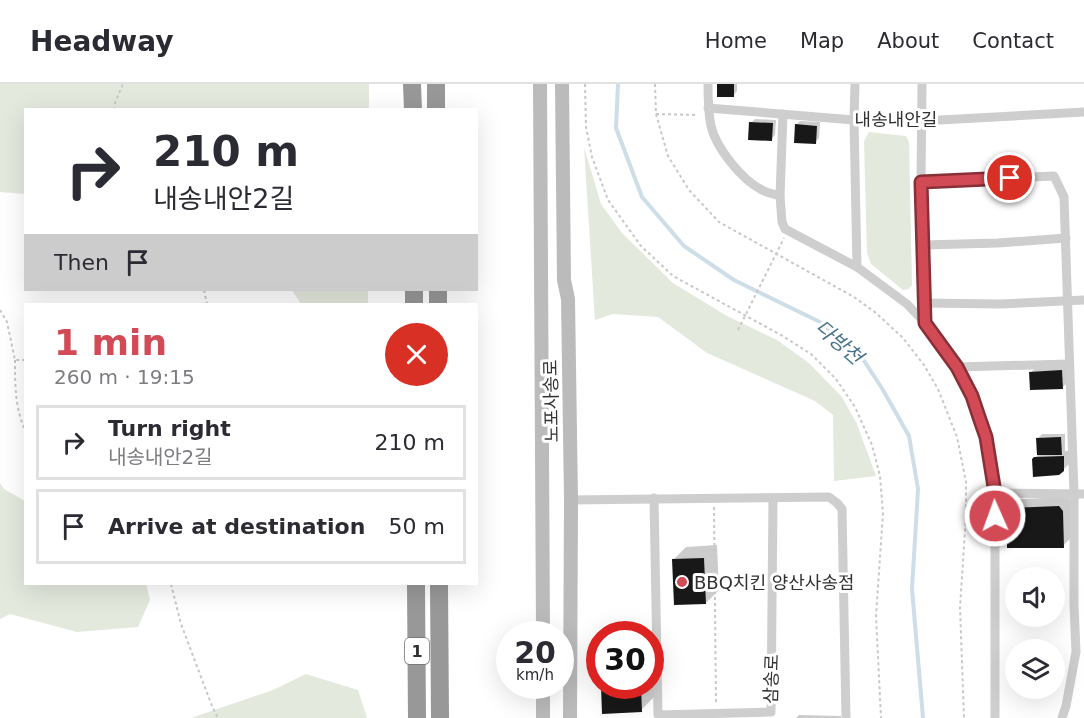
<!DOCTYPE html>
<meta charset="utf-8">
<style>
body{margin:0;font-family:"DejaVu Sans","Noto Sans KR",sans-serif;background:#f2f2f3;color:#2b2b33;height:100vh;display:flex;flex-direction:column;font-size:22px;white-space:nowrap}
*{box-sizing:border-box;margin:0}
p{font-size:20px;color:#7c7c81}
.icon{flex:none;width:33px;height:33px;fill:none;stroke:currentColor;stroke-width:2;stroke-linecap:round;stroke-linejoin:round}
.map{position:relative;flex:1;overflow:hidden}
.sheet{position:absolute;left:24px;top:219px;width:454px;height:282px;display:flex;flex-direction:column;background:#fff;border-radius:0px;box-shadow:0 6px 24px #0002}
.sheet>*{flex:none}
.banner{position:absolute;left:24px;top:24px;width:454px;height:183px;border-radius:0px;box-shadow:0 6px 24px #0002;background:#fff;color:#2b2b33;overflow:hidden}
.buttons{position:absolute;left:1005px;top:483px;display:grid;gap:12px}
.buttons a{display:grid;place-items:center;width:60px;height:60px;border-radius:50%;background:#fff;box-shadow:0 6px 24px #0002;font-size:30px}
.speed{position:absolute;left:496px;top:537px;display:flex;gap:12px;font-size:30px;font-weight:700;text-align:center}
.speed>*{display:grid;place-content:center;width:78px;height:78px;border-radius:50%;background:#fff;box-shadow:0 6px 24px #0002;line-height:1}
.speed small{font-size:15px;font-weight:400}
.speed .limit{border:9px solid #d22;background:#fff;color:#111}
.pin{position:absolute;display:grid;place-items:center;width:51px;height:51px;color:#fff;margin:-26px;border:3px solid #fff;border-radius:50%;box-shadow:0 2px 6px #0007}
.me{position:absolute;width:66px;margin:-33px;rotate:358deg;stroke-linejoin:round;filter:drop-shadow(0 0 4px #0008)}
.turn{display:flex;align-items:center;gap:21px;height:126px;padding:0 30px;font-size:27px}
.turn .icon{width:78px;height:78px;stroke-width:2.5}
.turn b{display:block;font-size:42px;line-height:51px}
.then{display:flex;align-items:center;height:57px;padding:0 30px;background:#0003;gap:12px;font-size:22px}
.round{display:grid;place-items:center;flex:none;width:63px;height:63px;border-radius:32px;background:#f2f2f3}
.headline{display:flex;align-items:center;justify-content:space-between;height:102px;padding:0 30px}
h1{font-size:36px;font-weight:700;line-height:45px;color:#d24a55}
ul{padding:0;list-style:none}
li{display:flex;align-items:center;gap:18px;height:75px;margin:0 12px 9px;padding:0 18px;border:3px solid #e1e1e2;border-radius:0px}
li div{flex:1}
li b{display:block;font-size:22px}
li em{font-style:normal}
header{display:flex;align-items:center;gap:36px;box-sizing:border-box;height:84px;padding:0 30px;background:#fff;border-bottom:2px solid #e1e1e2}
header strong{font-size:28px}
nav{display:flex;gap:33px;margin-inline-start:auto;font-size:21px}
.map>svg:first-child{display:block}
.green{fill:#e4e9de}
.shadow{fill:#0003}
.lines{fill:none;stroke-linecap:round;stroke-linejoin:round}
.stream{stroke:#cddee8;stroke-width:4}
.building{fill:#181818}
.path{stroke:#c8c8c8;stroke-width:2;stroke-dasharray:3 3;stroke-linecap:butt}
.minor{stroke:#cecece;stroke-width:9}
.secondary{stroke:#bbb;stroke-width:14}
.motorway{stroke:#989898;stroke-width:18}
.route-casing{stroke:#883037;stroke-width:15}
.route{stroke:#d24a55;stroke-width:10}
.poi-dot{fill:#d24a55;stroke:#fff;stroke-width:2}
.labels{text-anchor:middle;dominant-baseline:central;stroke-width:6;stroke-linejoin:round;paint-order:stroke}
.shield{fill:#fff;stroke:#6f6f6f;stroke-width:1.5}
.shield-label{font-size:16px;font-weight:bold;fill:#313131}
.street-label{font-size:18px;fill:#313131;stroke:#fff}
.poi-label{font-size:18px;fill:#313131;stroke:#fff;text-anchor:start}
.water-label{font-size:20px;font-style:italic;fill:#48728b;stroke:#fff}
</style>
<header>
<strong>Headway</strong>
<nav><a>Home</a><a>Map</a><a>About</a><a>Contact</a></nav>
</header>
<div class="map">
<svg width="1084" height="634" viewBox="0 0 1084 634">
<rect width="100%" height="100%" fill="#fff"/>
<g class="green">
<polygon points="0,0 369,0 369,25 26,26 25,110 0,108"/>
<polygon points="869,48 906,52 909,58 912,201 909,205 903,206 871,180 867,169 864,57"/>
<polygon points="584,63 601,120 622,149 673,199 727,232 777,256 809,279 842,313 857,340 876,392 834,397 833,331 815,317 707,269 658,233 613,230 595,236"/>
<polygon points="292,206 368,206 368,220 301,220"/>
<polygon points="0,399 4,405 25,417 26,500 146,500 150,516 138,543 77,548 10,530 0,535"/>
<polygon points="306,590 358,606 367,634 191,634 273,606"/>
</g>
<g class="shadow">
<polygon points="718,0 737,0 737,7 733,12"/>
<polygon points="755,35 776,36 775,51 771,55 751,39"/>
<polygon points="800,37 820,38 819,54 815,58 796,41"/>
<polygon points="1068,281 1069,297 1062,304 1031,288 1038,282"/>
<polygon points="1042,350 1065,350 1065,367 1070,367 1070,379 1063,386 1034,376 1038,371 1038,354"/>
<polygon points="1068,413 1071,418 1072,453 1063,462 1008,428 1020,415"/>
<polygon points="717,461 719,506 706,519 673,476 686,463"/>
<polygon points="651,558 656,558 659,608 641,626 604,628 602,602 651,602"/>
<polygon points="799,631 841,632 841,634 796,634"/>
</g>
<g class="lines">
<polyline class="stream" points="618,0 616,44 642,113 684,162 734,196 820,238 861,272 883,306 909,352 918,405 912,505 923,634"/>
</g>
<g class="building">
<rect x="717" y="0" width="17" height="13"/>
<polygon points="749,38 773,39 772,57 748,56"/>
<polygon points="795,40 817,42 816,60 794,59"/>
<polygon points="1062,286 1063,305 1030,306 1029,288"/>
<polygon points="1061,353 1062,371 1037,371 1036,354"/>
<polygon points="1064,372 1064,387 1059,391 1033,393 1032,375 1034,373"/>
<polygon points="1059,422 1063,427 1064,464 1007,464 1007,427 1010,424"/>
<polygon points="704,474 706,520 674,521 672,475"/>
<polygon points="601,602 641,602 642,628 602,630"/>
</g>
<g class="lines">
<g class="path">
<polyline points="585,0 586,43 592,73 608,116 641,162 673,192 781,251 811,270 836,295 855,323 872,361 880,392 883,429 876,532 881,634"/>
<polyline points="655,0 656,30 668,72 689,106 719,138 854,213 876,229 903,254 924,281 938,305 957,353 966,398 966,431 960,524 964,634"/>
<polyline points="114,26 115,19 123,0"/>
<polyline points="656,30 698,31"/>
<polyline points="204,206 207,220"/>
<polyline points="0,226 7,238 15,276 26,276"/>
<polyline points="738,246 784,154"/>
<path d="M 15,276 C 15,302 15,325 26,348"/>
<polyline points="714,423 716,621"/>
<polyline points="171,500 181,540 212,622 218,634"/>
</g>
<g class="minor">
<path d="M 708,0 C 708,14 708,28 711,42 C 716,64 742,96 762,106 C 768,109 774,110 780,112 L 782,138 L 785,145 L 857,183 L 907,220 L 925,239"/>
<polyline points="855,0 854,36 857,183"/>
<polyline points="922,0 921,98 925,239 957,283 972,312 986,353 995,409 995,634"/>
<polyline points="708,24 854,36 922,37 1084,28"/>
<polyline points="921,98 1054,92 1064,113 1074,410 1074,521 1076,568 1066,622 1062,634"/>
<polyline points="780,112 783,30"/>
<polyline points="923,161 998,159 1066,154"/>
<polyline points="924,219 1000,220 1084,216"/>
<polyline points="957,283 1069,280"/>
<polyline points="995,409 1084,410"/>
<polyline points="654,414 658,631 771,628 773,414"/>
<polyline points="571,416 829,413 837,419 842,425 846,634"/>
</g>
<g class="secondary">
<polyline points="540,0 543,550"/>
<polyline points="562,0 564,196 568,215 571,416 570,634"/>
<polyline points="543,602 543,634"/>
</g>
<g class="motorway">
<polyline points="412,0 413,26"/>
<polyline points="436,0 436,26"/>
<polyline points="414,206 414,220"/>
<polyline points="438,206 438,220"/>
<polyline points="416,500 417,634"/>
<polyline points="439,500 440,634"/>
</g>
</g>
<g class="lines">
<defs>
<polyline id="route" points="995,432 995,409 986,353 979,333 972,312 957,283 925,239 921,98 1010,94"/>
</defs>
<use href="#route" class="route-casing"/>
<use href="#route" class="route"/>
</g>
<circle class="poi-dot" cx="682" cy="498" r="6"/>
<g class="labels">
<rect class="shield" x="405" y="554" width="24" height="26" rx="4.5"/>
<g class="shield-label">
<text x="417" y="567">1</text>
</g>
<g class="street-label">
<text x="896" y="35">내송내안길</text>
<text transform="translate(551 317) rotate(-91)">노포사송로</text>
<text transform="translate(771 595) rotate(-88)">삼송로</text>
</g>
<g class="poi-label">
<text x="694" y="498">BBQ치킨 양산사송점</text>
</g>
<g class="water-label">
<text transform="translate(839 258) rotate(41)">다방천</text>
</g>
</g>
</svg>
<div class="buttons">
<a><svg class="icon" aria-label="sound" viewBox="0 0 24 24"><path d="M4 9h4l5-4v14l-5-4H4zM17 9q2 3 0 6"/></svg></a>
<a><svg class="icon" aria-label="layers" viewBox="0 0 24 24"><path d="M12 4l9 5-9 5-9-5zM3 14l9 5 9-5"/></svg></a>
</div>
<div class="speed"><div>20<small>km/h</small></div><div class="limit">30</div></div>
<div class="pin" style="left:1010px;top:94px;background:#d93025"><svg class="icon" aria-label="arrive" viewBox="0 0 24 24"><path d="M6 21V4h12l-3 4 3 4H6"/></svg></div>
<svg class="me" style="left:995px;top:432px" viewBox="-20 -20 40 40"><circle r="17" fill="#d24a55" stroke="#fff" stroke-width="3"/><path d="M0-11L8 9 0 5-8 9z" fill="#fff"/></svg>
<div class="banner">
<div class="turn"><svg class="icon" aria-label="right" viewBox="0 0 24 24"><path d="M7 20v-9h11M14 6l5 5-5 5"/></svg><div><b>210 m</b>내송내안2길</div></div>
<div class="then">Then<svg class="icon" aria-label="arrive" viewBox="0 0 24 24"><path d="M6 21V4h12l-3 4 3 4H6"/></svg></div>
</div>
<section class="sheet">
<div class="headline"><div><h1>1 min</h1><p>260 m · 19:15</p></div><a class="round" style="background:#d93025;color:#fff"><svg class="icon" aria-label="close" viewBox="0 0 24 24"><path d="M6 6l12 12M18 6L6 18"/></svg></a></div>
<ul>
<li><svg class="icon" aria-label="right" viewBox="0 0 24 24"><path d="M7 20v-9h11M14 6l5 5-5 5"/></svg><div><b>Turn right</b><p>내송내안2길</p></div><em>210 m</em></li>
<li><svg class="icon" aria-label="arrive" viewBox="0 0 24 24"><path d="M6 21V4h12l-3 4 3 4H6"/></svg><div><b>Arrive at destination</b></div><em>50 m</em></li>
</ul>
</section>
</div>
